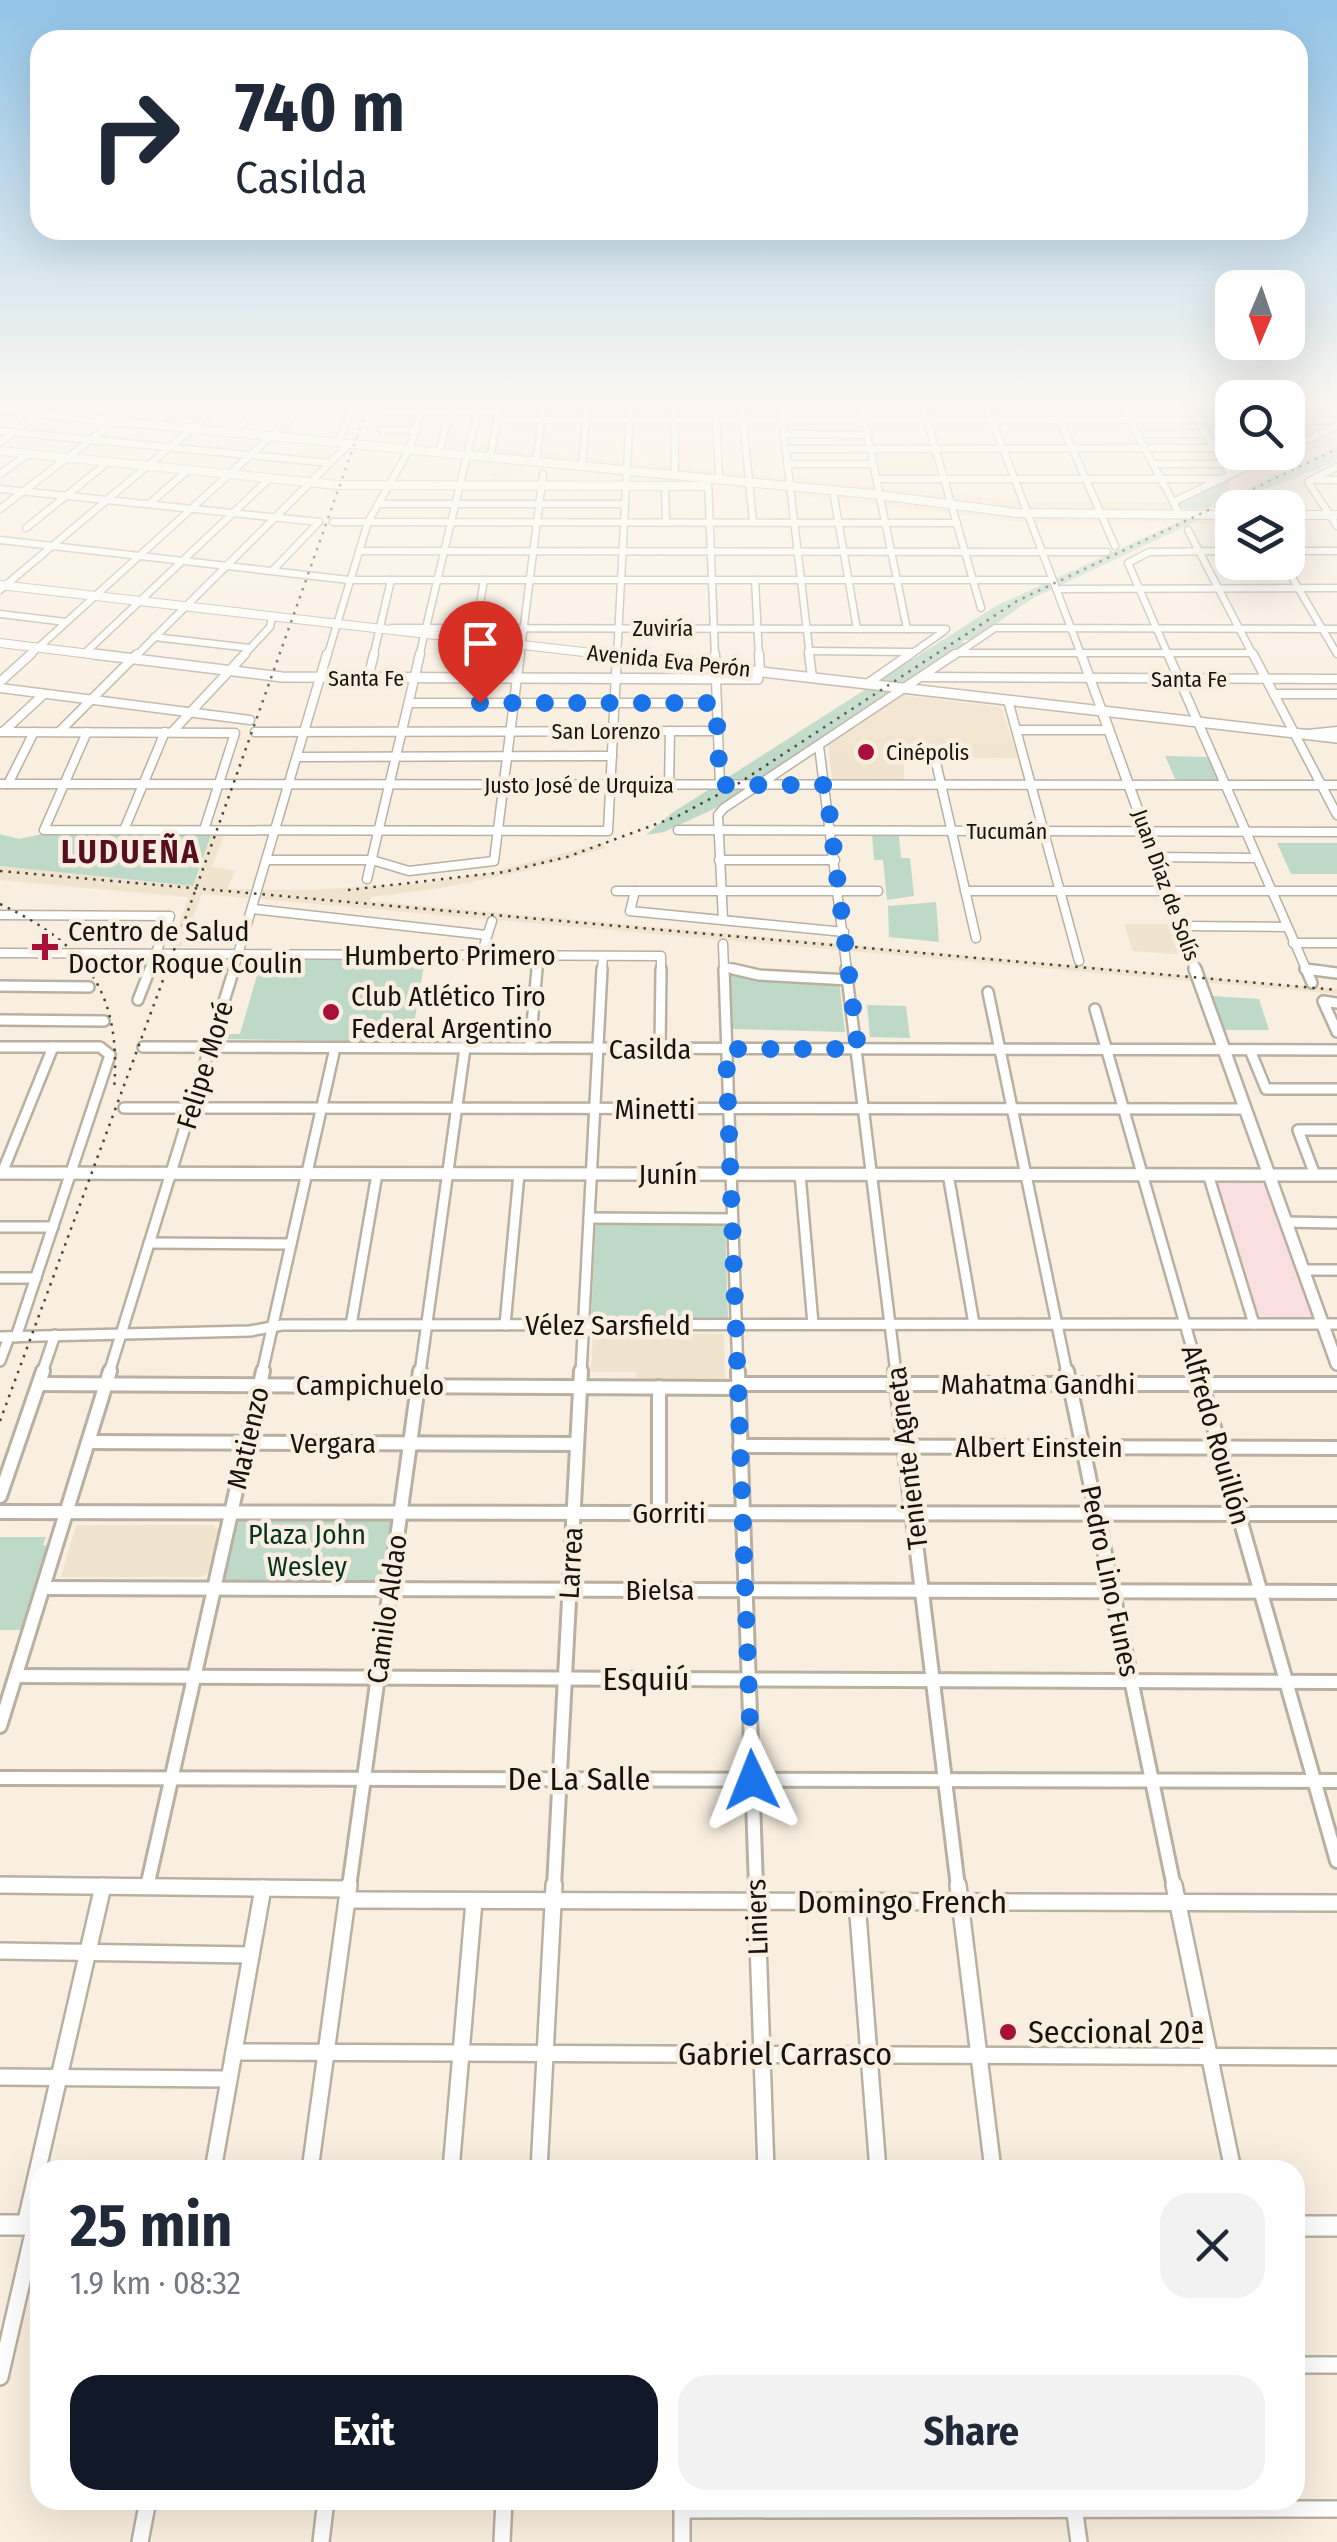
<!DOCTYPE html>
<meta charset="utf-8">
<style>
body{margin:0;font-family:"Fira Sans Condensed",sans-serif;background:#f2f2f3;color:#1f2937;height:100vh;display:flex;flex-direction:column;font-size:38px;white-space:nowrap}
*{box-sizing:border-box;margin:0}
p{font-size:32px;color:#747a83}
.icon{flex:none;width:55px;height:55px;fill:none;stroke:currentColor;stroke-width:2;stroke-linecap:round;stroke-linejoin:round}
.map{position:relative;flex:1;overflow:hidden}
.sheet{position:absolute;left:30px;top:2160px;width:1275px;height:350px;display:flex;flex-direction:column;background:#fff;border-radius:30px;box-shadow:0 10px 40px #0002}
.sheet>*{flex:none}
.hud{position:absolute;left:30px;top:30px;width:1278px;height:210px;border-radius:30px;box-shadow:0 10px 40px #0002;background:#fff;color:#1f2937;overflow:hidden}
.needle{width:65px;rotate:182deg}
.fabs{position:absolute;left:1215px;top:270px;display:grid;gap:20px}
.fabs a{display:grid;place-items:center;width:90px;height:90px;border-radius:20px;background:#fff;box-shadow:0 10px 40px #0002;font-size:50px}
.pin{position:absolute;display:grid;place-items:center;width:85px;height:85px;color:#fff;margin:-102px -42px;border-radius:50% 50% 50% 0;rotate:-45deg;box-shadow:0 0 10px #0007}
.pin .icon{rotate:45deg}
.me{position:absolute;width:110px;margin:-55px;rotate:358deg;stroke-linejoin:round;filter:drop-shadow(0 0 8px #0008)}
.turn{display:flex;align-items:center;gap:35px;height:210px;padding:0 40px;font-size:45px}
.turn .icon{width:130px;height:130px;stroke-width:2.5}
.turn b{display:block;font-size:70px;line-height:85px}
.round{display:grid;place-items:center;flex:none;width:105px;height:105px;border-radius:30px;background:#f2f2f3}
.headline{display:flex;align-items:center;justify-content:space-between;height:170px;padding:0 40px}
h1{font-size:60px;font-weight:700;line-height:75px}
.button{display:flex;gap:20px;margin-top:auto;padding:20px 40px}
.button a{flex:1;height:115px;border-radius:30px;background:#111827;color:#fff;font-size:40px;font-weight:700;line-height:115px;text-align:center}
.button a+a{background:#f2f2f3;color:#1f2937}
.map>svg:first-child{display:block}
.built{fill:#f1e4ce}
.industrial{fill:#fadfe0}
.green{fill:#bed9c8}
.lines{fill:none;stroke-linecap:round;stroke-linejoin:round}
.minor-far4-casing{stroke:#b9b0a1;stroke-width:9}
.minor-far3-casing{stroke:#b9b0a1;stroke-width:11}
.minor-far2-casing{stroke:#b9b0a1;stroke-width:14}
.minor-far1-casing{stroke:#b9b0a1;stroke-width:18}
.minor-casing{stroke:#b9b0a1;stroke-width:20}
.major-far3-casing{stroke:#b9b0a1;stroke-width:10}
.major-far2-casing{stroke:#b9b0a1;stroke-width:12}
.major-far1-casing{stroke:#b9b0a1;stroke-width:16}
.major-casing{stroke:#b9b0a1;stroke-width:24}
.minor-far4{stroke:#fff;stroke-width:6}
.minor-far3{stroke:#fff;stroke-width:8}
.minor-far2{stroke:#fff;stroke-width:9}
.minor-far1{stroke:#fff;stroke-width:12}
.minor{stroke:#fff;stroke-width:15}
.major-far3{stroke:#fff;stroke-width:8}
.major-far2{stroke:#fff;stroke-width:9}
.major-far1{stroke:#fff;stroke-width:11}
.major{stroke:#fff;stroke-width:19}
.rail{stroke:#48433c;stroke-width:2.5;stroke-dasharray:2.5 6;stroke-linecap:butt}
.route{stroke:#1a73e8;stroke-width:18;stroke-dasharray:0 32.4}
.poi-dot{fill:#a81039;stroke:#f9efe0;stroke-width:4}
.labels{text-anchor:middle;dominant-baseline:central;stroke-width:9;stroke-linejoin:round;paint-order:stroke}
.far-street-label{font-size:22px;fill:#17130e;stroke:#f9efe0}
.far-poi-label{font-size:22px;fill:#17130e;stroke:#f9efe0;text-anchor:start}
.poi-label{font-size:28px;fill:#17130e;stroke:#f9efe0;text-anchor:start}
.street-label{font-size:28px;fill:#17130e;stroke:#f9efe0}
.park-label{font-size:28px;fill:#06341f;stroke:#f9efe0}
.far-district-label{font-size:32px;font-weight:bold;letter-spacing:2.5px;fill:#550f1d;stroke:#f9efe0}
.near-street-label{font-size:32px;fill:#17130e;stroke:#f9efe0}
.near-poi-label{font-size:32px;fill:#17130e;stroke:#f9efe0;text-anchor:start}
</style>
<div class="map">
<svg width="1337" height="2542" viewBox="0 0 1337 2542">
<rect width="100%" height="100%" fill="#f9efe0"/>
<g class="built">
<polygon points="469,446 1024,501 1173,502 1179,512 1232,512 1232,524 1023,522 802,496 760,485 639,484 637,479 524,464 522,473 513,473 511,484 493,484 494,475 468,477 469,473 495,473 503,463 465,466"/>
<polygon points="876,451 930,451 937,473 881,473"/>
<polygon points="901,695 1001,707 1018,758 904,757 904,781 832,779 828,744"/>
<polygon points="211,835 224,835 212,867 236,870 227,889 310,890 425,883 488,873 602,843 606,848 520,872 441,888 371,897 370,901 1337,989 1337,994 202,894 182,946 172,947 188,897 0,880 0,866 193,886"/>
<polygon points="1124,924 1172,924 1182,955 1133,951"/>
<polygon points="593,1333 724,1334 725,1382 637,1382 636,1372 591,1372"/>
<polygon points="76,1525 212,1525 219,1529 208,1573 200,1577 61,1577"/>
</g>
<g class="industrial">
<polygon points="1337,429 1337,447 1225,499 1231,478"/>
<polygon points="1220,1181 1264,1183 1312,1316 1310,1318 1259,1316 1216,1183"/>
</g>
<g class="green">
<path d="M 1337,446 L 1337,460 C 1305,477 1276,483 1244,498 L 1249,507 L 1215,510 L 1231,502 L 1225,499 L 1205,509 L 1180,508 L 1178,502 L 1231,478 L 1226,498 Z"/>
<polygon points="1203,518 1033,598 974,639 962,641 966,645 718,807 664,832 646,835 672,813 996,606 1178,522"/>
<polygon points="1165,756 1211,757 1220,782 1177,783"/>
<polygon points="47,833 211,835 193,886 0,866 0,834 19,839"/>
<polygon points="872,835 899,836 901,858 910,858 914,896 887,900 883,860 874,860"/>
<polygon points="1277,843 1337,843 1337,874 1291,874"/>
<polygon points="936,902 939,942 889,937 888,906"/>
<polygon points="262,958 425,959 411,1042 220,1039 222,1034 240,1034"/>
<polygon points="728,970 839,981 845,1032 732,1029"/>
<polygon points="1212,996 1259,999 1269,1030 1223,1030"/>
<polygon points="867,1005 906,1006 910,1038 870,1037"/>
<polygon points="596,1222 725,1222 728,1320 591,1320"/>
<polygon points="231,1512 401,1512 390,1589 214,1589"/>
<polygon points="0,1537 46,1537 43,1545 49,1546 21,1630 0,1630"/>
</g>
<g class="lines">
<defs>
<g id="minor-far4">
<polyline points="674,409 675,475"/>
<polyline points="716,409 719,479"/>
<polyline points="742,409 753,522"/>
<polyline points="781,409 810,657"/>
<polyline points="862,409 907,629"/>
<polyline points="924,409 981,608"/>
<polyline points="988,409 1082,657"/>
<polyline points="1055,409 1115,546"/>
<polyline points="1124,409 1180,515"/>
<polyline points="1191,409 1231,475"/>
<polyline points="388,412 499,412"/>
<polyline points="497,420 1232,420"/>
<polyline points="1288,420 1337,421"/>
<polyline points="154,425 174,409"/>
<polyline points="382,430 416,430"/>
<polyline points="0,431 330,463"/>
<polyline points="232,433 259,409"/>
<polyline points="784,434 868,435"/>
<polyline points="1138,434 1206,434"/>
<polyline points="0,442 45,409"/>
<polyline points="338,443 352,409"/>
<polyline points="1288,448 1337,426"/>
<polyline points="786,449 1232,448"/>
<polyline points="439,453 450,409"/>
<polyline points="490,458 498,415"/>
<polyline points="536,462 543,409"/>
<polyline points="787,464 874,464"/>
<polyline points="1153,464 1224,464"/>
<polyline points="582,466 587,409"/>
<polyline points="0,474 28,454"/>
<polyline points="708,479 715,657"/>
<polyline points="878,479 1222,479"/>
<polyline points="1311,480 1308,482 1337,526"/>
<polyline points="1311,480 1337,467"/>
<polyline points="1317,480 1337,480"/>
<polyline points="665,486 666,522"/>
<polyline points="0,489 319,522"/>
<polyline points="833,491 857,629"/>
<polyline points="1173,502 1278,452"/>
<polyline points="1246,502 1250,508"/>
<polyline points="149,504 188,470"/>
<polyline points="379,504 625,504"/>
<polyline points="0,509 131,409"/>
<polyline points="333,522 957,523"/>
<polyline points="26,528 108,462"/>
<polyline points="1188,530 1254,657"/>
<polyline points="0,540 349,580 1053,580"/>
<polyline points="359,551 1107,552"/>
<polyline points="1288,551 1337,551"/>
<polyline points="1283,562 1337,654"/>
<polyline points="273,570 319,522"/>
<polyline points="755,580 759,657"/>
<polyline points="1056,589 1337,588"/>
<polyline points="0,590 215,409"/>
<polyline points="0,614 66,622"/>
<polyline points="392,628 946,629"/>
<polyline points="475,633 484,580"/>
<polyline points="154,637 250,648"/>
<polyline points="808,651 911,652"/>
<polyline points="959,653 1253,653"/>
<polyline points="84,654 270,478"/>
<polyline points="28,657 301,409"/>
<polyline points="135,657 349,444"/>
<polyline points="242,657 270,627 272,617"/>
<polyline points="327,657 368,522 409,450 422,409"/>
<polyline points="373,657 391,580"/>
<polyline points="419,657 478,409"/>
<polyline points="520,657 543,474"/>
<polyline points="617,657 630,409"/>
<polyline points="907,657 944,631"/>
<polyline points="952,657 995,628 1337,629"/>
<polyline points="1169,657 1128,563 1149,552 1232,551"/>
</g>
<g id="minor-far3">
<polyline points="715,654 720,785"/>
<polyline points="759,654 760,672"/>
<polyline points="809,654 812,677"/>
<polyline points="1081,654 1102,711"/>
<polyline points="1168,654 1307,971"/>
<polyline points="1253,654 1337,815"/>
<polyline points="923,677 1337,679"/>
<polyline points="368,678 374,654"/>
<polyline points="0,682 31,654"/>
<polyline points="867,684 910,654"/>
<polyline points="0,688 250,720"/>
<polyline points="1274,694 1337,694"/>
<polyline points="411,703 716,703"/>
<polyline points="1009,704 1079,961"/>
<polyline points="1017,730 1109,730"/>
<polyline points="4,731 44,694"/>
<polyline points="0,732 235,733 204,830"/>
<polyline points="59,732 137,654"/>
<polyline points="87,732 44,830 608,831 617,654"/>
<polyline points="172,732 245,654"/>
<polyline points="255,732 717,731"/>
<polyline points="1308,734 1337,731"/>
<polyline points="819,746 847,971"/>
<polyline points="298,757 612,756"/>
<polyline points="935,758 976,938"/>
<polyline points="0,784 1337,785"/>
<polyline points="8,784 34,732"/>
<polyline points="669,785 670,731"/>
<polyline points="124,830 165,732"/>
<polyline points="678,830 1337,832"/>
<polyline points="1155,857 1256,858"/>
<polyline points="268,860 372,860 409,871 494,861 520,654"/>
<polyline points="719,860 835,860"/>
<polyline points="367,879 420,654"/>
<polyline points="616,891 878,891"/>
<polyline points="635,891 630,911 844,932"/>
<polyline points="965,891 1337,891"/>
<polyline points="253,909 486,935"/>
<polyline points="0,915 170,916 149,971"/>
<polyline points="723,920 718,815 724,808 955,654"/>
<polyline points="1181,926 1286,927"/>
<polyline points="1293,943 1337,943"/>
<polyline points="723,944 724,971"/>
<polyline points="0,953 661,956 661,971"/>
<polyline points="481,955 492,921"/>
<polyline points="724,967 743,971"/>
<polyline points="1305,969 1325,971"/>
<polyline points="233,971 327,654"/>
<polyline points="537,971 538,955"/>
<polyline points="602,971 603,956"/>
</g>
<g id="minor-far2">
<polyline points="724,969 738,1373"/>
<polyline points="733,969 759,975 849,980"/>
<polyline points="846,969 896,1373"/>
<polyline points="1305,969 1337,973"/>
<polyline points="1306,969 1312,983"/>
<polyline points="0,986 89,987"/>
<polyline points="988,992 1067,1373"/>
<polyline points="138,1000 150,969"/>
<polyline points="1337,1003 1323,1001 1337,1032"/>
<polyline points="1095,1009 1199,1373"/>
<polyline points="0,1020 104,1021"/>
<polyline points="0,1047 100,1047 110,1055 16,1337"/>
<polyline points="143,1047 1337,1050"/>
<polyline points="530,1048 537,969"/>
<polyline points="660,1049 661,969"/>
<polyline points="1250,1050 1266,1089 1337,1089"/>
<polyline points="124,1108 1246,1109"/>
<polyline points="2,1173 53,1047"/>
<polyline points="800,1174 813,1324"/>
<polyline points="948,1174 974,1324"/>
<polyline points="1208,1174 1254,1324"/>
<polyline points="1315,1175 1298,1130 1337,1130"/>
<polyline points="589,1218 732,1219"/>
<polyline points="1286,1222 1337,1223"/>
<polyline points="0,1227 53,1227"/>
<polyline points="149,1243 291,1244"/>
<polyline points="1303,1270 1337,1270"/>
<polyline points="0,1278 36,1278"/>
<polyline points="351,1325 377,1174"/>
<polyline points="505,1325 519,1174"/>
<polyline points="0,1337 250,1331 282,1325 1337,1324"/>
<polyline points="0,1361 9,1337"/>
<polyline points="42,1373 55,1335"/>
<polyline points="109,1373 234,969"/>
<polyline points="262,1373 335,1048"/>
<polyline points="420,1373 465,1048"/>
<polyline points="581,1373 602,969"/>
</g>
<g id="minor-far1">
<polyline points="738,1371 756,1887"/>
<polyline points="895,1371 958,1887"/>
<polyline points="1067,1371 1174,1887"/>
<polyline points="1198,1371 1337,1861"/>
<polyline points="39,1384 738,1388"/>
<polyline points="738,1384 1337,1384"/>
<polyline points="659,1387 659,1513"/>
<polyline points="88,1442 577,1444"/>
<polyline points="740,1446 1337,1448"/>
<polyline points="0,1496 43,1371"/>
<polyline points="0,1512 1337,1514"/>
<polyline points="43,1588 1337,1592"/>
<polyline points="16,1676 1337,1682"/>
<polyline points="0,1726 110,1371"/>
<polyline points="0,1778 1337,1781"/>
<polyline points="0,1885 179,1887"/>
<polyline points="147,1887 263,1371"/>
<polyline points="349,1887 420,1371"/>
<polyline points="554,1887 581,1371"/>
</g>
<g id="minor">
<polyline points="0,1885 348,1889"/>
<polyline points="756,1885 766,2170"/>
<polyline points="958,1885 993,2170"/>
<polyline points="1174,1885 1233,2170"/>
<polyline points="347,1900 1337,1903"/>
<polyline points="857,1902 878,2170"/>
<polyline points="0,1951 251,1955"/>
<polyline points="234,2052 1337,2057"/>
<polyline points="0,2077 229,2079"/>
<polyline points="213,2170 263,1888"/>
<polyline points="310,2170 349,1885"/>
<polyline points="451,2170 474,1901"/>
<polyline points="539,2170 554,1885"/>
<polyline points="25,2225 103,1886"/>
<polyline points="1295,2365 1337,2365"/>
<polyline points="0,2377 35,2225"/>
<polyline points="682,2500 682,2542"/>
<polyline points="1073,2500 1079,2542"/>
<polyline points="682,2510 1337,2509"/>
<polyline points="140,2542 148,2500"/>
<polyline points="321,2542 326,2500"/>
<polyline points="502,2542 504,2500"/>
</g>
<g id="major-far3">
<polyline points="0,410 871,494 1017,513 1232,515"/>
<polyline points="0,451 337,485 707,486"/>
<polyline points="1288,515 1337,515"/>
<polyline points="0,585 627,657"/>
<polyline points="0,643 114,657"/>
</g>
<g id="major-far2">
<polyline points="94,654 282,677 758,679"/>
<polyline points="606,654 1337,738"/>
<polyline points="1102,711 1196,971"/>
</g>
<g id="major-far1">
<polyline points="1195,969 1337,1364"/>
<polyline points="0,1173 1337,1175"/>
</g>
<g id="major">
<polyline points="0,2225 40,2225"/>
<polyline points="1295,2226 1337,2226"/>
</g>
</defs>
<use href="#minor-far4" class="minor-far4-casing"/>
<use href="#minor-far3" class="minor-far3-casing"/>
<use href="#minor-far2" class="minor-far2-casing"/>
<use href="#minor-far1" class="minor-far1-casing"/>
<use href="#minor" class="minor-casing"/>
<use href="#major-far3" class="major-far3-casing"/>
<use href="#major-far2" class="major-far2-casing"/>
<use href="#major-far1" class="major-far1-casing"/>
<use href="#major" class="major-casing"/>
<use href="#minor-far4" class="minor-far4"/>
<use href="#minor-far3" class="minor-far3"/>
<use href="#minor-far2" class="minor-far2"/>
<use href="#minor-far1" class="minor-far1"/>
<use href="#minor" class="minor"/>
<use href="#major-far3" class="major-far3"/>
<use href="#major-far2" class="major-far2"/>
<use href="#major-far1" class="major-far1"/>
<use href="#major" class="major"/>
<g class="rail">
<polyline points="0,871 1337,990"/>
<polyline points="348,890 504,872 567,857 678,816 736,785 1017,601 1337,449"/>
<path d="M 0,904 C 87,945 122,993 114,1090"/>
<polyline points="0,1421 173,953 367,409"/>
</g>
</g>
<linearGradient id="sky" x2="0" y2="1"><stop stop-color="#91c4e8"/><stop offset="0.53" stop-color="#fcf8f1"/><stop offset="1" stop-color="#fcf8f1" stop-opacity="0"/></linearGradient>
<rect width="1337" height="765" fill="url(#sky)"/>
<g class="lines">
<polyline class="route" points="480,703 716,703 720,785 826,785 858,1049 726,1049 752,1780"/>
</g>
<g class="poi-dot">
<circle cx="866" cy="752" r="10"/>
<path d="M40 932h10v10h10v10h-10v10h-10v-10h-10v-10h10z"/>
<circle cx="331" cy="1012" r="10"/>
<circle cx="1008" cy="2032" r="10"/>
</g>
<g class="labels">
<g class="far-street-label">
<text x="663" y="628">Zuviría</text>
<text transform="translate(669 661) rotate(6)">Avenida Eva Perón</text>
<text x="366" y="678">Santa Fe</text>
<text x="1189" y="679">Santa Fe</text>
<text x="606" y="731">San Lorenzo</text>
<text x="579" y="785">Justo José de Urquiza</text>
<text x="1007" y="831">Tucumán</text>
<text transform="translate(1166 885) rotate(70)">Juan Díaz de Solís</text>
</g>
<g class="far-poi-label">
<text x="886" y="752">Cinépolis</text>
</g>
<g class="poi-label">
<text x="68" y="931">Centro de Salud<tspan x="68" dy="32">Doctor Roque Coulin</tspan></text>
<text x="351" y="996">Club Atlético Tiro<tspan x="351" dy="32">Federal Argentino</tspan></text>
</g>
<g class="street-label">
<text x="450" y="955">Humberto Primero</text>
<text x="650" y="1049">Casilda</text>
<text transform="translate(205 1065) rotate(-73)">Felipe Moré</text>
<text x="655" y="1109">Minetti</text>
<text x="668" y="1174">Junín</text>
<text x="608" y="1325">Vélez Sarsfield</text>
<text x="1038" y="1384">Mahatma Gandhi</text>
<text x="370" y="1385">Campichuelo</text>
<text transform="translate(1216 1435) rotate(74)">Alfredo Rouillón</text>
<text transform="translate(248 1438) rotate(-77)">Matienzo</text>
<text x="333" y="1443">Vergara</text>
<text x="1039" y="1447">Albert Einstein</text>
<text transform="translate(907 1458) rotate(-97)">Teniente Agneta</text>
<text x="669" y="1513">Gorriti</text>
<text transform="translate(571 1563) rotate(-87)">Larrea</text>
<text transform="translate(1110 1581) rotate(78)">Pedro Lino Funes</text>
<text x="660" y="1590">Bielsa</text>
<text transform="translate(387 1609) rotate(-82)">Camilo Aldao</text>
<text transform="translate(757 1917) rotate(-92)">Liniers</text>
</g>
<g class="park-label">
<text x="307" y="1534">Plaza John<tspan x="307" dy="32">Wesley</tspan></text>
</g>
<g class="far-district-label">
<text x="131" y="852">LUDUEÑA</text>
</g>
<g class="near-street-label">
<text x="646" y="1679">Esquiú</text>
<text x="579" y="1779">De La Salle</text>
<text x="902" y="1902">Domingo French</text>
<text x="785" y="2054">Gabriel Carrasco</text>
</g>
<g class="near-poi-label">
<text x="1028" y="2032">Seccional 20ª</text>
</g>
</g>
</svg>
<div class="fabs">
<a><svg class="needle" viewBox="-14 -14 28 28"><path d="M0-13l5 13h-10z" fill="#e53935"/><path d="M0 13l5-13h-10z" fill="#747a83"/></svg></a>
<a><svg class="icon" aria-label="search" viewBox="0 0 24 24"><circle cx="10" cy="10" r="6"/><path d="M15 15l6 6"/></svg></a>
<a><svg class="icon" aria-label="layers" viewBox="0 0 24 24"><path d="M12 4l9 5-9 5-9-5zM3 14l9 5 9-5"/></svg></a>
</div>
<div class="pin" style="left:480px;top:703px;background:#d93025"><svg class="icon" aria-label="arrive" viewBox="0 0 24 24"><path d="M6 21V4h12l-3 4 3 4H6"/></svg></div>
<svg class="me" style="left:752px;top:1780px" viewBox="-20 -20 40 40"><path d="M0-17L14 15 0 8-14 15z" fill="#1a73e8" stroke="#fff" stroke-width="4"/></svg>
<div class="hud">
<div class="turn"><svg class="icon" aria-label="right" viewBox="0 0 24 24"><path d="M7 20v-9h11M14 6l5 5-5 5"/></svg><div><b>740 m</b>Casilda</div></div>
</div>
<section class="sheet">
<div class="headline"><div><h1>25 min</h1><p>1.9 km · 08:32</p></div><a class="round"><svg class="icon" aria-label="close" viewBox="0 0 24 24"><path d="M6 6l12 12M18 6L6 18"/></svg></a></div>
<div class="button"><a>Exit</a><a>Share</a></div>
</section>
</div>
